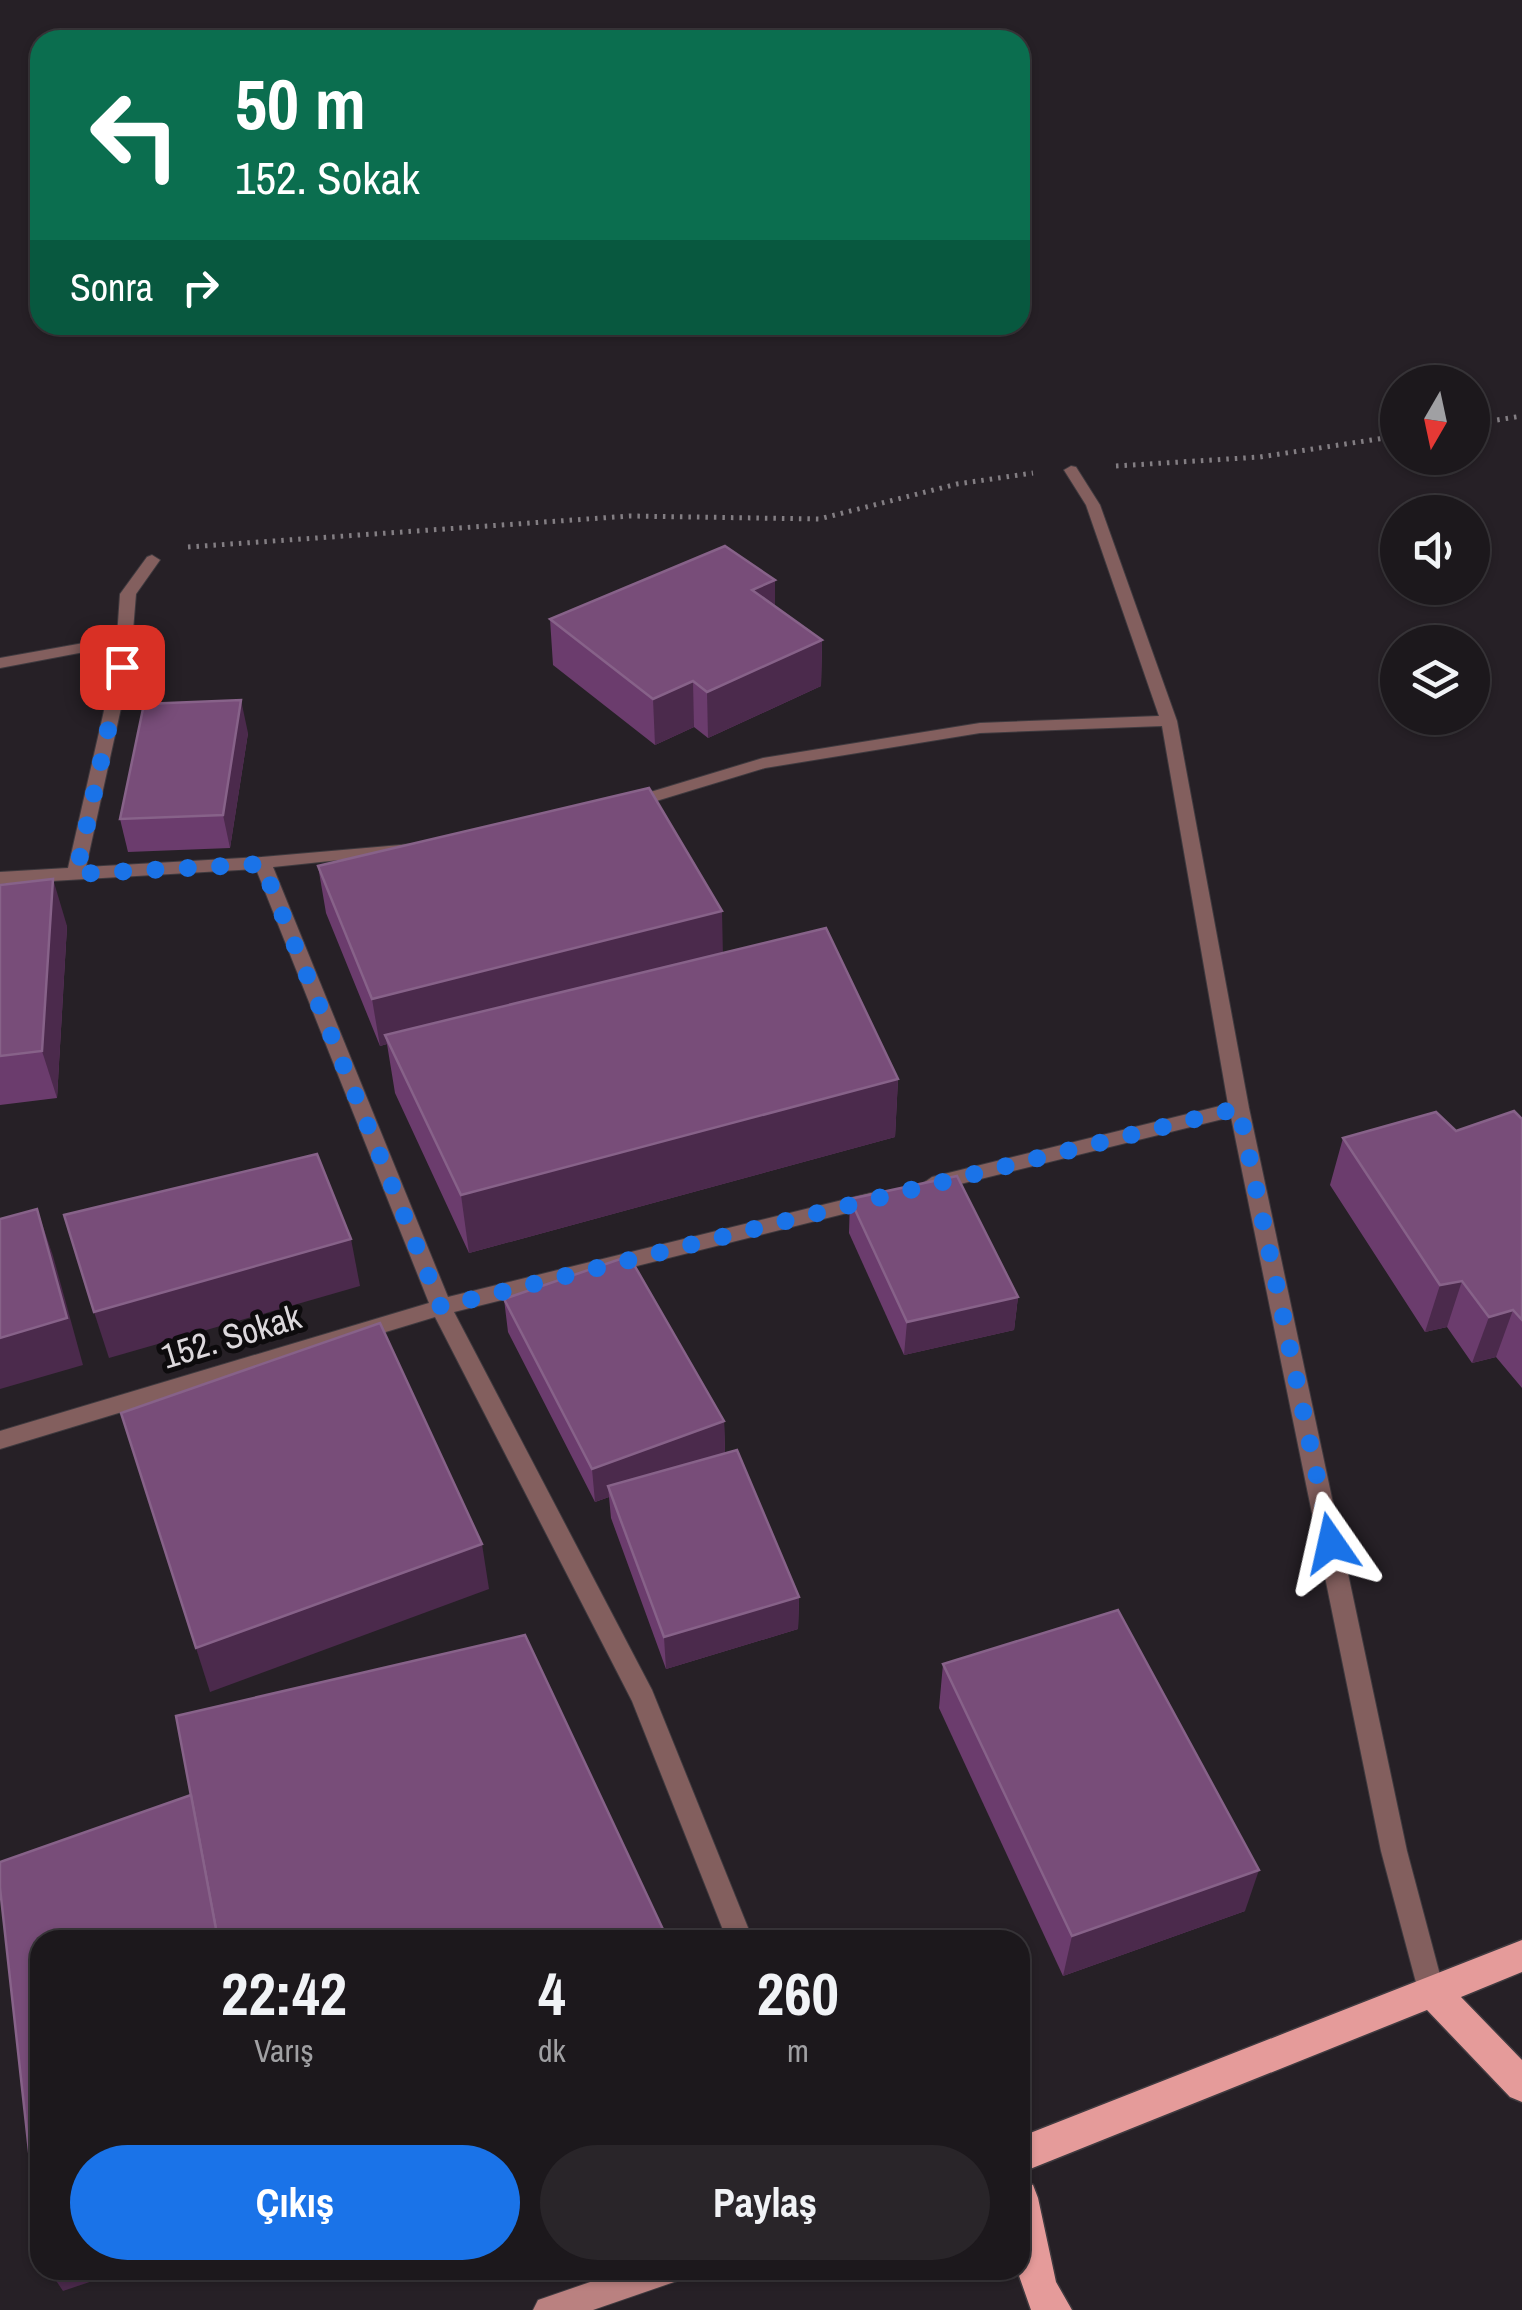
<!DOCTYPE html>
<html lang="tr">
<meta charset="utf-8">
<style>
body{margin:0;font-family:"Archivo Narrow",sans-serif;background:#292529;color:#f1f3f6;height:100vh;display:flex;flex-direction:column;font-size:38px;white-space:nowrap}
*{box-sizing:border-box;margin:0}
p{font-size:32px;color:#a0a0a3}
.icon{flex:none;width:55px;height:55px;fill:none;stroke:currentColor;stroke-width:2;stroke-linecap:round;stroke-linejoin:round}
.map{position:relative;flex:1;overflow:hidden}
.details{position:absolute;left:30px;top:1930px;width:1000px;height:350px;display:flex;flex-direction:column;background:#1c181c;border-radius:30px;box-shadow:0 2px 8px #0004,0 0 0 2px #3a373b}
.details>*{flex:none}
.hud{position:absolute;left:30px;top:30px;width:1000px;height:305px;border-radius:30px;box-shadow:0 2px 8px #0004,0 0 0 2px #3a373b;background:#0b6e4f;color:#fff;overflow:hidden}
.needle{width:65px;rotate:189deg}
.fabs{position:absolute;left:1380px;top:365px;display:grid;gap:20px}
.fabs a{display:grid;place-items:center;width:110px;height:110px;border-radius:50%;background:#1c181c;box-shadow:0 2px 8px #0004,0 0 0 2px #3a373b;font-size:50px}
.pin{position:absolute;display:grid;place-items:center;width:85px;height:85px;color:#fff;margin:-42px;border-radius:20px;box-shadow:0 5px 15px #0006}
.me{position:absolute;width:110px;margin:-55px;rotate:349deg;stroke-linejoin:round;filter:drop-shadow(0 0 8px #0008)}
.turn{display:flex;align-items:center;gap:35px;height:210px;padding:0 40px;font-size:45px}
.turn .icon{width:130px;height:130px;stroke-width:2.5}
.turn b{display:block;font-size:70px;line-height:85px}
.then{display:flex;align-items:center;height:95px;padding:0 40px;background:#0003;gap:20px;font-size:38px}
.eta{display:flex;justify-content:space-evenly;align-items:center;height:170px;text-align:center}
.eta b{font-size:60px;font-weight:700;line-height:70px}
.cta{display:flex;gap:20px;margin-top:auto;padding:20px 40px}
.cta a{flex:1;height:115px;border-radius:60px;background:#1a73e8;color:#fff;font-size:40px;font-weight:700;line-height:115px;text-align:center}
.cta a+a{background:#292529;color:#f1f3f6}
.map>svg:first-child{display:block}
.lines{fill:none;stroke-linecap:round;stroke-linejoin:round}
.minor-casing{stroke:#3f3a3f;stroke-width:2}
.secondary-casing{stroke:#3f3a3f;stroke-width:2}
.primary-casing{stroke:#3f3a3f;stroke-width:3}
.path{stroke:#837e83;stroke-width:5;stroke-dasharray:2.5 6;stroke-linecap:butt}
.minor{fill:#835f5e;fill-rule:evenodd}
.secondary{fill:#ba8180;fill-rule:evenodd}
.primary{fill:#e59b9a;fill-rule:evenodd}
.wall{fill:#6b3c6d}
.shaded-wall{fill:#4b2a4c}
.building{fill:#784d79;stroke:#876289;stroke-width:2.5}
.route{stroke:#1a73e8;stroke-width:18;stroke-dasharray:0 32.4}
.labels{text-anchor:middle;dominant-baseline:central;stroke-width:10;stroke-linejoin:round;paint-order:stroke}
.street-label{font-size:35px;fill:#dcd8dc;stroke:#0d0b0d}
</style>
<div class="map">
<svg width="1522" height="2310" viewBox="0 0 1522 2310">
<rect width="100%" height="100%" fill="#262026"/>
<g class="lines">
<defs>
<g id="minor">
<polygon points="1071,466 1076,467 1100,505 1177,721 1249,1108 1407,1851 1444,1990 1441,1999 1431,2003 1421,1999 1418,1990 1381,1851 1231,1117 932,1191 922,1184 932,1177 1228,1104 1162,726 980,733 765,768 630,809 621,804 624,800 763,758 980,723 1159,716 1086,505 1064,470"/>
<polygon points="152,555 160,560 136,594 130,667 86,867 262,857 412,844 415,848 406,853 273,867 448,1297 875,1192 885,1199 875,1206 454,1312 652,1690 753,1940 727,1940 632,1701 435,1317 0,1449 0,1431 429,1303 256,869 0,884 0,872 68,868 114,667 116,646 0,668 0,658 117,637 120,594 147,557"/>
</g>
<polygon id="secondary" points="625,2270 685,2270 680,2280 593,2310 533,2310 538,2300"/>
<g id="primary">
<polygon points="1522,1940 1522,1972 1461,1997 1522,2060 1522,2102 1510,2097 1427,2010 1020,2173 1020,2137"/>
<polygon points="1020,2180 1033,2185 1038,2198 1056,2282 1072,2310 1031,2310 1017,2270 1020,2270"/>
</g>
</defs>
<use href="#minor" class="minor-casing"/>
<use href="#secondary" class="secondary-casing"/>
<use href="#primary" class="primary-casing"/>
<g class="path">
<polyline points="1472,424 1522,416"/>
<polyline points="1116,466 1260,457 1398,436"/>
<polyline points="188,547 630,516 819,519 957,484 1033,473"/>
</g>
<use href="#minor" class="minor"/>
<use href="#secondary" class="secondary"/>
<use href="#primary" class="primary"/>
</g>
<g class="wall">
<polygon points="775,580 775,607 822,640 821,686 708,738 694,727 655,745 553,665 550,619"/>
<polygon points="248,733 230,848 128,852 120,819"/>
<polygon points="318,866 723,953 898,1079 895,1137 469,1253 395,1093 387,1044 380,1046 326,913"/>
<polygon points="0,885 67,926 57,1098 0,1105"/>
<polygon points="1522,1119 1522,1388 1496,1357 1472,1363 1447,1327 1425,1332 1330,1185 1343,1138 1456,1131"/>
<polygon points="850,1199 1018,1297 1014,1330 904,1355 849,1233"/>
<polygon points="504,1299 724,1421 725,1453 799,1597 798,1629 666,1669 611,1518 609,1497 595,1502 508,1332"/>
<polygon points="943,1664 1245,1911 1063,1976 939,1708"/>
</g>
<g class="shaded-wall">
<polygon points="775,580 775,626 752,590"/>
<polygon points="822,640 821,686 708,738 707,692"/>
<polygon points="693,681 694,727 655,745 653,699"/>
<polygon points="241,700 248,733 230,848 223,815"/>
<polygon points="53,879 67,926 57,1098 42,1051"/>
<polygon points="722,911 723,958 385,1035 387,1044 380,1046 372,999"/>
<polygon points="898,1079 895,1137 469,1253 461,1195"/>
<polygon points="37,1209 53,1256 83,1365 0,1389 0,1338"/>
<polygon points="351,1239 360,1286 109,1358 94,1312"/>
<polygon points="1462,1281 1447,1327 1425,1332 1440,1285"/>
<polygon points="1018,1297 1014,1330 904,1355 907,1322"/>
<polygon points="1513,1310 1496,1357 1472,1363 1489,1317"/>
<polygon points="724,1421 725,1453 608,1486 609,1497 595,1502 592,1469"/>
<polygon points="482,1544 489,1589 210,1692 196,1648"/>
<polygon points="799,1597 798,1629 666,1669 664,1637"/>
<polygon points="1259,1870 1245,1911 1063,1976 1072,1936"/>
<polygon points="49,2270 125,2270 63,2291"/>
</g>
<g class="building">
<polygon points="725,546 775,580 752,590 822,640 707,692 693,681 653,699 550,619"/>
<polygon points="241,700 223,815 120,819 144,704"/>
<polygon points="649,788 722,911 372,999 318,866"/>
<polygon points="53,879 42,1051 0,1056 0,885"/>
<polygon points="826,928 898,1079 461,1195 385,1035"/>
<polygon points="1514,1111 1522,1119 1522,1320 1513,1310 1489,1317 1462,1281 1440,1285 1343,1138 1436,1112 1456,1131"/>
<polygon points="317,1154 351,1239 94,1312 64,1215"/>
<polygon points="957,1176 1018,1297 907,1322 850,1199"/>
<polygon points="37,1209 67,1318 0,1338 0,1219"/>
<polygon points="629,1256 724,1421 592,1469 504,1299"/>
<polygon points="380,1323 482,1544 196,1648 121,1413"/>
<polygon points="737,1450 799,1597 664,1637 608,1486"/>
<polygon points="1118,1610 1259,1870 1072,1936 943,1664"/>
<polygon points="525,1635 668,1940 218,1940 176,1716"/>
<polygon points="191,1795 218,1940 40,1940 40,2251 0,1888 0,1862"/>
</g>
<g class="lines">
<polyline class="route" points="122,667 76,874 262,864 441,1307 1239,1108 1331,1543"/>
</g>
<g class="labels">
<g class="street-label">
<text transform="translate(231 1336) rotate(-17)">152. Sokak</text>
</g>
</g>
</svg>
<div class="fabs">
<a><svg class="needle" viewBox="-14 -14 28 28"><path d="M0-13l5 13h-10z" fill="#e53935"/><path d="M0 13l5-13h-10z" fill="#a0a0a3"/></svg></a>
<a><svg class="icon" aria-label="sound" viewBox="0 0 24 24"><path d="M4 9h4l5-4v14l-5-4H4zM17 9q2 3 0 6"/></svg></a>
<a><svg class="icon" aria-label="layers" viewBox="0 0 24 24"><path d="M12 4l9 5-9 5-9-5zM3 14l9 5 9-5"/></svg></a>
</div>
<div class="pin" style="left:122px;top:667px;background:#d93025"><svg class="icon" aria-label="arrive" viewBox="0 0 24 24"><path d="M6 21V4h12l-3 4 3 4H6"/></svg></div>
<svg class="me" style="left:1331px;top:1543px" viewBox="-20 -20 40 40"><path d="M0-17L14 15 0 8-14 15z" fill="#1a73e8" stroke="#fff" stroke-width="4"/></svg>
<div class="hud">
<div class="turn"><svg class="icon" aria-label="left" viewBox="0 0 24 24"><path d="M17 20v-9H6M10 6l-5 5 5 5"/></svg><div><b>50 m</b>152. Sokak</div></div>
<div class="then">Sonra<svg class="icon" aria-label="right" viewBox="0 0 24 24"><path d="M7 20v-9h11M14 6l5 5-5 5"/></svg></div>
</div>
<section class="details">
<div class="eta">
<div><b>22:42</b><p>Varış</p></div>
<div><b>4</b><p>dk</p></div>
<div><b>260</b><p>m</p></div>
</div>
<div class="cta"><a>Çıkış</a><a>Paylaş</a></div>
</section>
</div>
